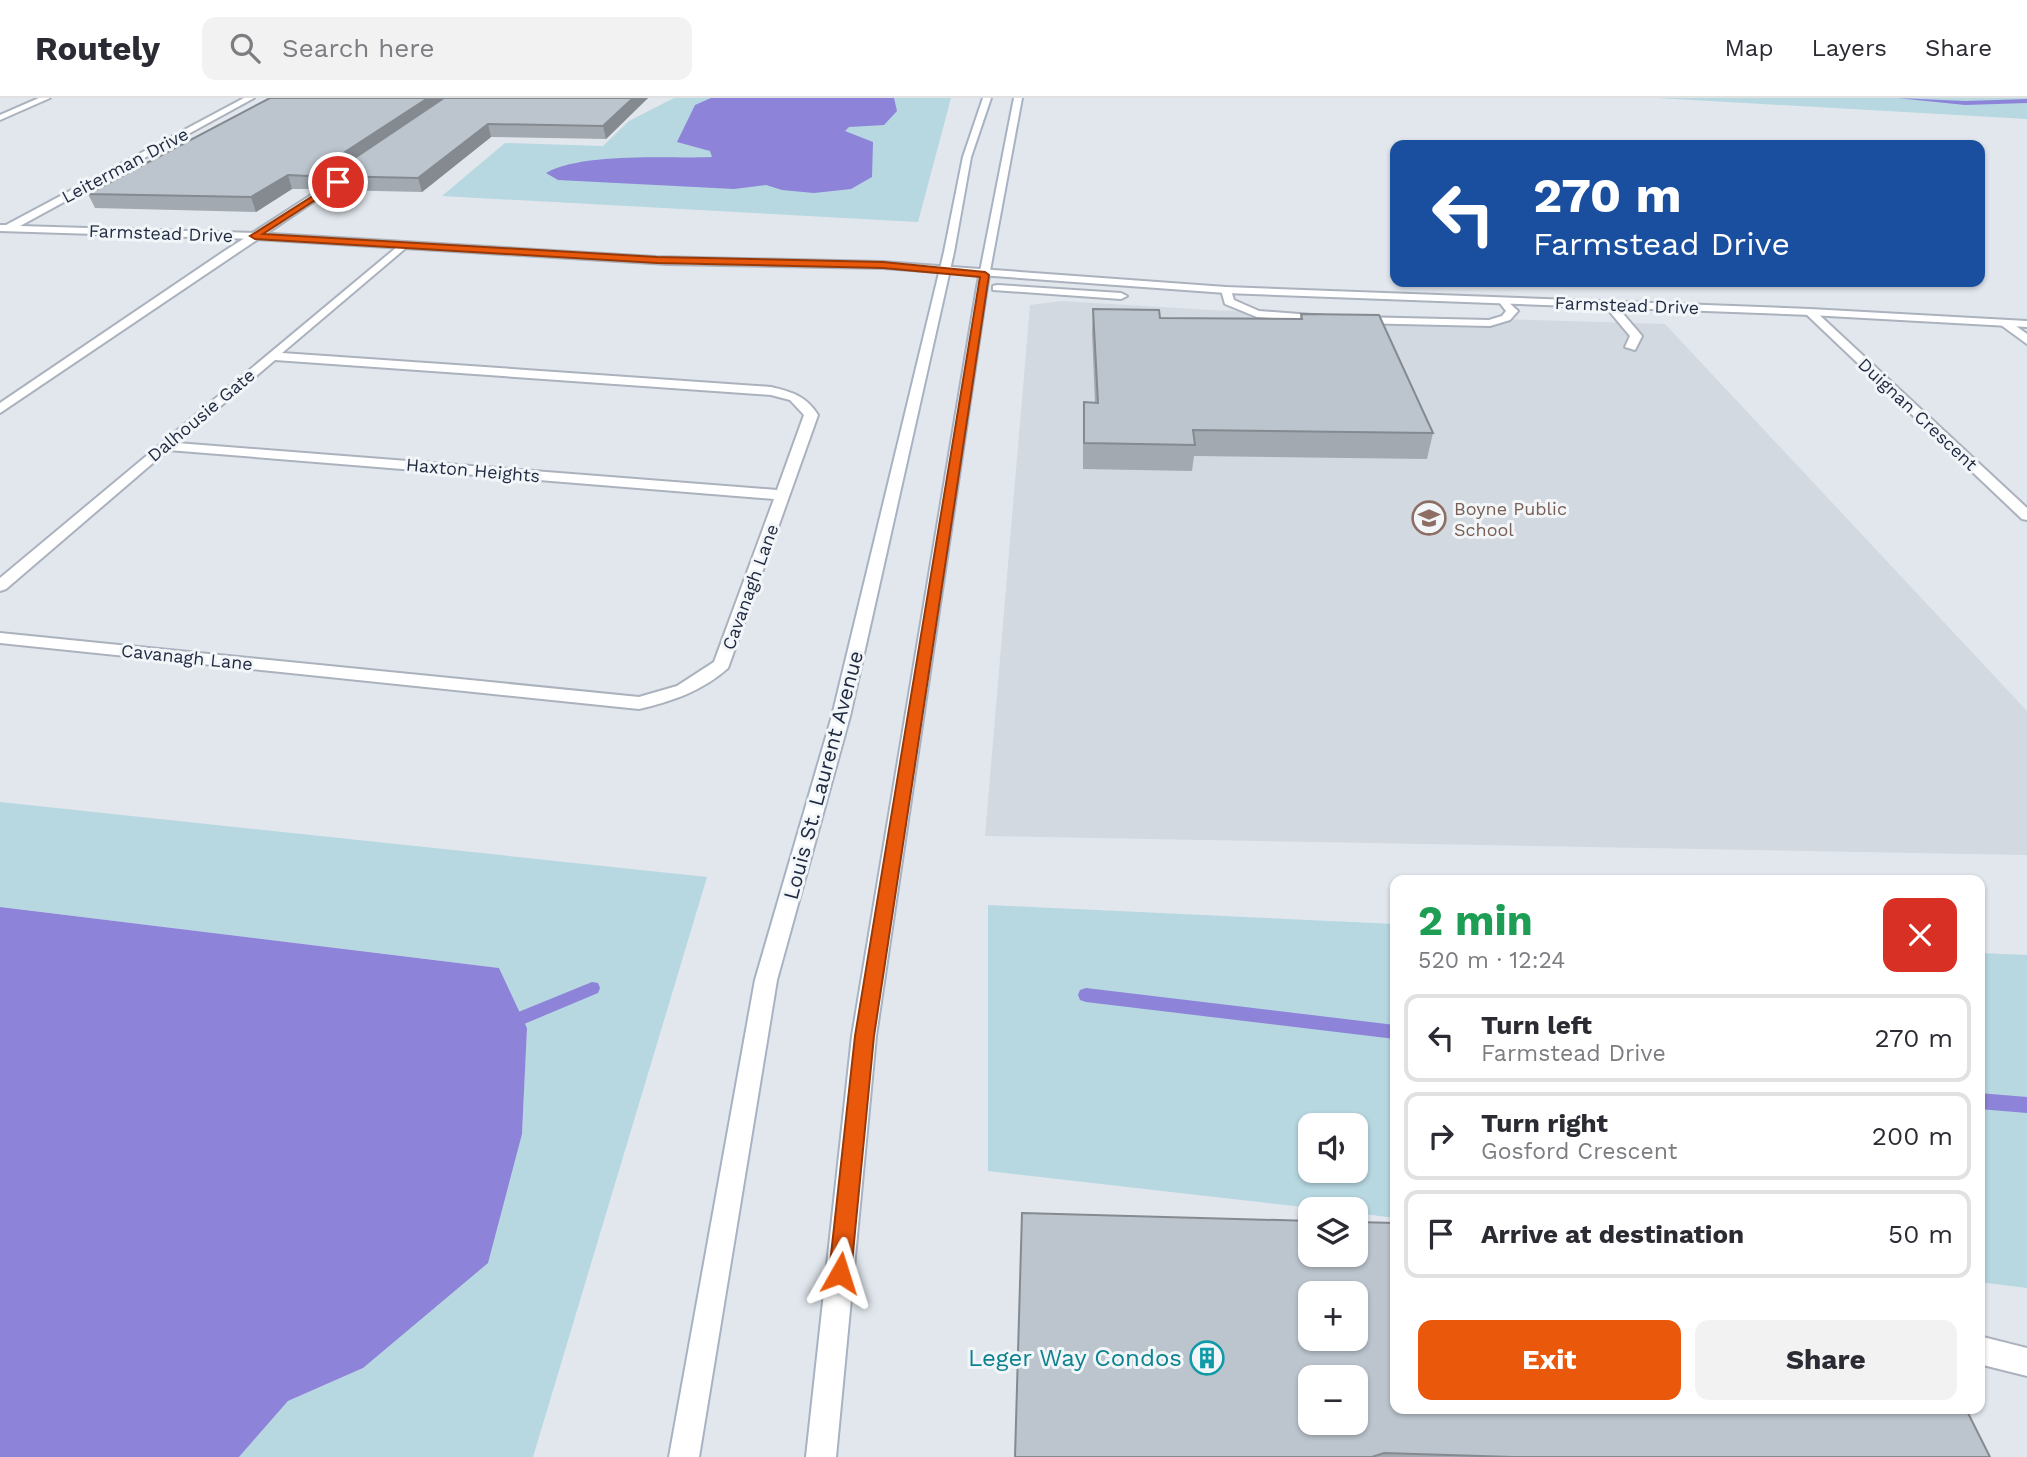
<!DOCTYPE html>
<meta charset="utf-8">
<style>
body{margin:0;font-family:"Work Sans",sans-serif;background:#f2f2f3;color:#2b2b33;height:100vh;display:flex;flex-direction:column;font-size:26px;white-space:nowrap}
*{box-sizing:border-box;margin:0}
p{font-size:23px;color:#7c7c81}
.icon{flex:none;width:38px;height:38px;fill:none;stroke:currentColor;stroke-width:2;stroke-linecap:round;stroke-linejoin:round}
.map{position:relative;flex:1;overflow:hidden}
.side{position:absolute;left:1390px;top:777px;width:595px;height:539px;display:flex;flex-direction:column;background:#fff;border-radius:14px;box-shadow:0 2px 5px #0004}
.side>*{flex:none}
.hud{position:absolute;left:1390px;top:42px;width:595px;height:147px;border-radius:14px;box-shadow:0 2px 5px #0004;background:#1a4fa0;color:#fff;overflow:hidden}
.tools{position:absolute;left:1298px;top:1015px;display:grid;gap:14px}
.tools a{display:grid;place-items:center;width:70px;height:70px;border-radius:14px;background:#fff;box-shadow:0 2px 5px #0004;font-size:35px}
.pin{position:absolute;display:grid;place-items:center;width:60px;height:60px;color:#fff;margin:-30px;border:4px solid #fff;border-radius:50%;box-shadow:0 2px 7px #0007}
.me{position:absolute;width:77px;margin:-38px;rotate:6deg;stroke-linejoin:round;filter:drop-shadow(0 0 5px #0008)}
.turn{display:flex;align-items:center;gap:24px;height:147px;padding:0 28px;font-size:32px}
.turn .icon{width:91px;height:91px;stroke-width:2.5}
.turn b{display:block;font-size:49px;line-height:60px}
.round{display:grid;place-items:center;flex:none;width:74px;height:74px;border-radius:14px;background:#f2f2f3}
.head{display:flex;align-items:center;justify-content:space-between;height:119px;padding:0 28px}
h1{font-size:42px;font-weight:700;line-height:52px;color:#1e9e55}
.action{display:flex;gap:14px;margin-top:auto;padding:14px 28px}
.action a{flex:1;height:80px;border-radius:14px;background:#ea580c;color:#fff;font-size:28px;font-weight:700;line-height:80px;text-align:center}
.action a+a{background:#f2f2f3;color:#2b2b33}
ul{padding:0;list-style:none}
li{display:flex;align-items:center;gap:21px;height:88px;margin:0 14px 10px;padding:0 14px;border:4px solid #e1e1e2;border-radius:14px}
li div{flex:1}
li b{display:block;font-size:26px}
li em{font-style:normal}
header{display:flex;align-items:center;gap:42px;box-sizing:border-box;height:98px;padding:0 35px;background:#fff;border-bottom:2px solid #e1e1e2}
header strong{font-size:33px}
nav{display:flex;gap:38px;margin-inline-start:auto;font-size:24px}
.search{width:490px;height:63px;background:#f2f2f3;display:flex;align-items:center;gap:18px;box-sizing:border-box;padding:0 24px;border-radius:14px;color:#7c7c81;font-size:26px}
.map>svg:first-child{display:block}
.built{fill:#d2d9e1}
.green{fill:#b7d7e1;fill-rule:evenodd}
.water{fill:#8d83d9}
.lines{fill:none;stroke-linecap:round;stroke-linejoin:round}
.stream{fill:#8d83d9;fill-rule:evenodd}
.service-casing{stroke:#abb2bd;stroke-width:4}
.minor-casing{stroke:#abb2bd;stroke-width:4}
.tertiary-casing{stroke:#abb2bd;stroke-width:4}
.secondary-casing{stroke:#a7b2c3;stroke-width:4}
.service{fill:#fff;fill-rule:evenodd}
.minor{fill:#fff;fill-rule:evenodd}
.tertiary{fill:#fff;fill-rule:evenodd}
.secondary{fill:#fff;fill-rule:evenodd}
.wall{fill:#a2a9b1}
.shaded-wall{fill:#848a90}
.building{fill:#bcc5ce;stroke:#848a90;stroke-width:2;fill-rule:evenodd}
.route{fill:#ea580c;stroke:#983908;stroke-width:2}
.labels{text-anchor:middle;dominant-baseline:central;stroke-width:6;stroke-linejoin:round;paint-order:stroke}
.far-street-label{font-size:18px;fill:#1f2940;stroke:#f2f6f9}
.far-education-label{font-size:18px;fill:#785e54;stroke:#f2f6f9;text-anchor:start}
.street-label{font-size:21px;fill:#1f2940;stroke:#f2f6f9}
.near-culture-label{font-size:24px;fill:#0d838f;stroke:#f2f6f9;text-anchor:end}
</style>
<header>
<strong>Routely</strong>
<div class="search"><svg class="icon" aria-label="search" viewBox="0 0 24 24"><circle cx="10" cy="10" r="6"/><path d="M15 15l6 6"/></svg>Search here</div>
<nav><a>Map</a><a>Layers</a><a>Share</a></nav>
</header>
<div class="map">
<svg width="2027" height="1359" viewBox="0 0 2027 1359">
<rect width="100%" height="100%" fill="#e1e7ed"/>
<polygon class="built" points="1061,203 1210,212 1665,226 2027,613 2027,757 985,738 1030,207"/>
<g class="green">
<polygon points="674,0 951,0 918,124 442,98 505,45 603,48 629,23"/>
<polygon points="1657,0 2027,0 2027,21"/>
<polygon points="0,704 707,779 533,1359 239,1359 288,1303 363,1270 522,1036 527,930 499,870 0,809"/>
<path d="M 988,807 L 1395,826 L 1395,1120 L 1356,1115 L 1356,1111 L 1320,1111 L 988,1073 ZM 1311,1027 L 1356,1027 L 1356,1073 L 1311,1073 Z"/>
<polygon points="1979,855 2027,857 2027,1190 1979,1184"/>
</g>
<g class="water">
<path d="M 711,0 L 894,0 L 897,13 L 884,27 L 849,29 L 845,33 L 873,44 L 872,79 L 851,91 L 814,95 L 782,92 L 766,87 L 734,91 L 558,82 L 546,75 C 585,54 666,61 712,59 L 710,53 L 677,44 L 695,7 Z"/>
<polygon points="0,809 499,870 527,930 522,1036 488,1165 363,1270 288,1303 239,1359 0,1359"/>
</g>
<g class="lines">
<g class="stream">
<polygon points="1897,0 1965,3 2027,1 2027,5 1965,7"/>
<polygon points="592,884 598,885 600,890 598,895 505,934 499,932 496,927 499,922"/>
<polygon points="1086,890 1395,927 1395,941 1086,904 1080,902 1078,897 1080,892"/>
<polygon points="1979,995 2027,999 2027,1015 1979,1011"/>
</g>
<defs>
<g id="service">
<polygon points="1226,189 1231,192 1234,202 1259,213 1325,218 1331,221 1325,224 1257,219 1225,206 1221,192"/>
<polygon points="1505,201 1518,213 1510,222 1490,228 1355,225 1349,222 1355,219 1489,222 1502,218 1506,213 1499,204"/>
<polygon points="1605,204 1613,204 1642,238 1635,252 1625,249 1630,238 1605,208"/>
<polygon points="1979,1238 2027,1250 2027,1278 1979,1266"/>
</g>
<g id="minor">
<polygon points="39,0 50,0 0,22 0,17"/>
<polygon points="350,72 355,75 353,77 0,315 0,305 223,154"/>
<path d="M 403,144 L 407,145 L 407,149 L 282,255 L 771,289 C 792,294 806,298 818,317 L 728,570 C 702,593 673,603 639,611 L 0,545 L 0,535 L 639,599 L 677,588 L 714,564 L 774,401 L 168,352 L 6,491 L 0,493 L 0,480 ZM 275,262 L 771,297 L 790,302 L 804,317 L 777,392 L 177,345 Z"/>
<polygon points="1806,212 1814,212 2027,410 2027,422 2022,421 1806,216"/>
<polygon points="2001,223 2009,223 2027,236 2027,246 2001,227"/>
</g>
<g id="tertiary">
<polygon points="244,0 254,0 20,128 255,135 656,159 883,164 1226,189 1810,211 2027,223 2027,229 1810,217 1226,195 883,170 667,166 255,141 0,133 0,127 6,127"/>
<polygon points="997,187 1121,195 1127,198 1121,201 993,192 993,188"/>
</g>
<g id="secondary">
<polygon points="983,0 991,0 971,59 954,154 850,618 777,882 699,1359 669,1359 755,882 832,618 944,154 963,59"/>
<polygon points="1014,0 1022,0 987,189 876,938 836,1359 806,1359 852,938 977,189"/>
</g>
</defs>
<use href="#service" class="service-casing"/>
<use href="#minor" class="minor-casing"/>
<use href="#tertiary" class="tertiary-casing"/>
<use href="#secondary" class="secondary-casing"/>
<use href="#service" class="service"/>
<use href="#minor" class="minor"/>
<use href="#tertiary" class="tertiary"/>
<use href="#secondary" class="secondary"/>
</g>
<g class="wall">
<polygon points="270,0 648,0 606,41 491,39 422,94 332,92 328,81 312,91 292,91 256,114 95,110 88,96"/>
<polygon points="1093,211 1160,220 1300,221 1301,216 1433,335 1427,361 1194,358 1192,373 1083,371 1083,330 1084,304 1095,305 1092,234"/>
<polygon points="1022,1115 1990,1359 1015,1359"/>
</g>
<g class="shaded-wall">
<polygon points="428,0 449,0 328,78 328,81 312,91 308,78"/>
<polygon points="633,0 648,0 606,41 603,28"/>
<polygon points="488,26 491,39 422,94 418,80"/>
<polygon points="288,77 292,91 256,114 251,99"/>
</g>
<g class="building">
<polygon points="270,0 428,0 308,78 288,77 251,99 88,96"/>
<polygon points="444,0 633,0 603,28 488,26 418,80 328,78"/>
<polygon points="1093,211 1159,212 1160,220 1302,221 1301,216 1379,217 1433,335 1193,332 1195,347 1084,345 1084,304 1098,305"/>
<path d="M 1022,1115 L 1311,1123 L 1311,1157 L 1356,1157 L 1356,1124 L 1395,1125 L 1395,1311 L 1966,1311 L 1990,1359 L 1513,1359 L 1384,1355 L 1372,1359 L 1015,1359 ZM 1311,1195 L 1356,1195 L 1356,1241 L 1311,1241 ZM 1311,1279 L 1356,1279 L 1356,1325 L 1311,1325 Z"/>
</g>
<polygon class="route" points="338,82 340,86 263,136 657,159 883,164 985,174 989,177 874,938 851,1175 848,1182 840,1186 832,1182 829,1175 855,938 980,179 883,170 657,165 255,141 250,138"/>
<defs>
<symbol id="school-ring" viewBox="-11 -11 22 22"><circle r="9.5" fill="#f2f6f9" stroke="#8d6e63" stroke-width="1.5"/><path d="M0-5L7-2L0 1L-7-2ZM-4 1L0 2.5L4 1V4Q0 6-4 4Z" fill="#8d6e63"/></symbol>
<symbol id="building-ring" viewBox="-11 -11 22 22"><circle r="9.5" fill="#f2f6f9" stroke="#0f9aa8" stroke-width="1.5"/><path d="M-4-6H4V6H1V3H-1V6H-4ZM-2.5-4.3h1.7v1.8h-1.7ZM.8-4.3h1.7v1.8H.8ZM-2.5-1h1.7V.8h-1.7ZM.8-1h1.7V.8H.8Z" fill="#0f9aa8"/></symbol>
</defs>
<g fill-rule="evenodd">
<use href="#school-ring" x="1410" y="401" width="38" height="38"/>
<use href="#building-ring" x="1188" y="1241" width="38" height="38"/>
</g>
<g class="labels">
<g class="far-street-label">
<text transform="translate(125 67) rotate(-28)">Leiterman Drive</text>
<text transform="translate(161 135) rotate(2)">Farmstead Drive</text>
<text transform="translate(1627 207) rotate(2)">Farmstead Drive</text>
<text transform="translate(1918 316) rotate(43)">Duignan Crescent</text>
<text transform="translate(201 317) rotate(-40)">Dalhousie Gate</text>
<text transform="translate(473 372) rotate(5)">Haxton Heights</text>
<text transform="translate(750 489) rotate(-70)">Cavanagh Lane</text>
<text transform="translate(187 559) rotate(6)">Cavanagh Lane</text>
</g>
<g class="far-education-label">
<text x="1454" y="410">Boyne Public<tspan x="1454" dy="21">School</tspan></text>
</g>
<g class="street-label">
<text transform="translate(823 677) rotate(-75)">Louis St. Laurent Avenue</text>
</g>
<g class="near-culture-label">
<text x="1182" y="1260">Leger Way Condos</text>
</g>
</g>
</svg>
<div class="tools">
<a><svg class="icon" aria-label="sound" viewBox="0 0 24 24"><path d="M4 9h4l5-4v14l-5-4H4zM17 9q2 3 0 6"/></svg></a>
<a><svg class="icon" aria-label="layers" viewBox="0 0 24 24"><path d="M12 4l9 5-9 5-9-5zM3 14l9 5 9-5"/></svg></a>
<a>+</a>
<a>−</a>
</div>
<div class="pin" style="left:338px;top:84px;background:#d93025"><svg class="icon" aria-label="arrive" viewBox="0 0 24 24"><path d="M6 21V4h12l-3 4 3 4H6"/></svg></div>
<svg class="me" style="left:840px;top:1175px" viewBox="-20 -20 40 40"><path d="M0-17L14 15 0 8-14 15z" fill="#ea580c" stroke="#fff" stroke-width="4"/></svg>
<div class="hud">
<div class="turn"><svg class="icon" aria-label="left" viewBox="0 0 24 24"><path d="M17 20v-9H6M10 6l-5 5 5 5"/></svg><div><b>270 m</b>Farmstead Drive</div></div>
</div>
<section class="side">
<div class="head"><div><h1>2 min</h1><p>520 m · 12:24</p></div><a class="round" style="background:#d93025;color:#fff"><svg class="icon" aria-label="close" viewBox="0 0 24 24"><path d="M6 6l12 12M18 6L6 18"/></svg></a></div>
<ul>
<li><svg class="icon" aria-label="left" viewBox="0 0 24 24"><path d="M17 20v-9H6M10 6l-5 5 5 5"/></svg><div><b>Turn left</b><p>Farmstead Drive</p></div><em>270 m</em></li>
<li><svg class="icon" aria-label="right" viewBox="0 0 24 24"><path d="M7 20v-9h11M14 6l5 5-5 5"/></svg><div><b>Turn right</b><p>Gosford Crescent</p></div><em>200 m</em></li>
<li><svg class="icon" aria-label="arrive" viewBox="0 0 24 24"><path d="M6 21V4h12l-3 4 3 4H6"/></svg><div><b>Arrive at destination</b></div><em>50 m</em></li>
</ul>
<div class="action"><a>Exit</a><a>Share</a></div>
</section>
</div>
